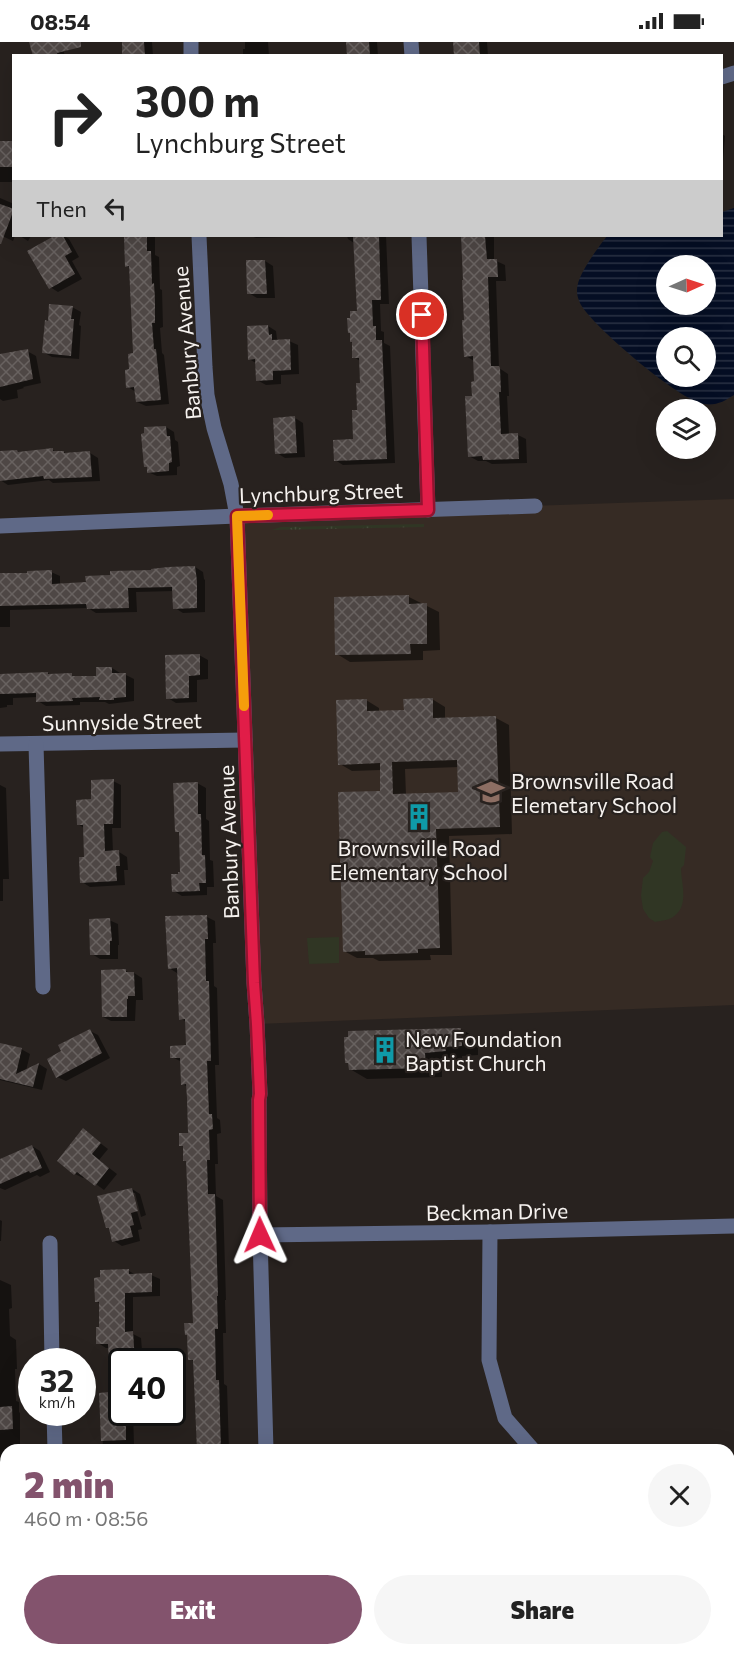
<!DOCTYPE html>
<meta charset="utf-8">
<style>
body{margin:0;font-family:Commissioner,sans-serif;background:#f6f6f6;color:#222;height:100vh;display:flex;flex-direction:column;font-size:22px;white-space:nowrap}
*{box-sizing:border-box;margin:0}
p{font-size:20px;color:#767676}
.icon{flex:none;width:33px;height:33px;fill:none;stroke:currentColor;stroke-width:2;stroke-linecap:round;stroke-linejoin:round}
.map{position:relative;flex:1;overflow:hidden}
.details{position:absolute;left:0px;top:1402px;width:735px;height:212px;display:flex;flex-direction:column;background:#fff;border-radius:18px 18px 0 0;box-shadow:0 6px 24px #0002}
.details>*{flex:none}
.hud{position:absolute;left:12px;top:12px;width:711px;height:183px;border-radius:0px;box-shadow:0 6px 24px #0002;background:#fff;color:#222;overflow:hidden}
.needle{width:39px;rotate:87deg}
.buttons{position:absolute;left:656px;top:213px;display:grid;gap:12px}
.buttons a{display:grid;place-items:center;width:60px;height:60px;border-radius:50%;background:#fff;box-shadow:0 6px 24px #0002;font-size:30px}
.speed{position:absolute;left:18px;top:1306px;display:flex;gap:12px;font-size:30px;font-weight:700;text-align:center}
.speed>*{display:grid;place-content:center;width:78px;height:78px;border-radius:50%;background:#fff;box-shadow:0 6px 24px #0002;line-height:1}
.speed small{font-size:15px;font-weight:400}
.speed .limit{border:3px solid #111;border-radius:9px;background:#fff;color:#111}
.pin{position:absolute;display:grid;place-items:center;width:51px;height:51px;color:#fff;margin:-26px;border:3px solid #fff;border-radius:50%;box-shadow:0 2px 6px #0007}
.me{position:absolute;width:66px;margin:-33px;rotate:359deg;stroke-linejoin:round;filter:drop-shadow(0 0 4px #0008)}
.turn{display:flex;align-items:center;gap:21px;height:126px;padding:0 24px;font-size:27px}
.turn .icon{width:78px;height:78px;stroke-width:2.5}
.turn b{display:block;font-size:42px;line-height:51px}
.then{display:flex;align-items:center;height:57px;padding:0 24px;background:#0003;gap:12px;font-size:22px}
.round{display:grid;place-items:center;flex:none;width:63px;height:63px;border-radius:32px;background:#f6f6f6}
.summary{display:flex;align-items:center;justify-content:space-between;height:102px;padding:0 24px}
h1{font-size:36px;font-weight:800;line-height:45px;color:#83536d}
.primary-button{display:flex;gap:12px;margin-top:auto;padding:12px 24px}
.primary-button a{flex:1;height:69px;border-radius:36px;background:#83536d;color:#fff;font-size:24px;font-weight:800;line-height:69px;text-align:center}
.primary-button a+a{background:#f6f6f6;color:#222}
.status{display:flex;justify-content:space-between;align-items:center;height:42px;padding:0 30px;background:#fff;direction:ltr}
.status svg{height:16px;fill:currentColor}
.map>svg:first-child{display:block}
.built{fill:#362b24}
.grass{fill:url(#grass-tufts)}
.park{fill:#303624}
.water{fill:url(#water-rules);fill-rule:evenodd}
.shadow{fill:#0007;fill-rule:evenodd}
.building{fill:url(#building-cross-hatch);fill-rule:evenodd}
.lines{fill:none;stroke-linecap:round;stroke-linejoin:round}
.minor{stroke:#5f6987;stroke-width:15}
.tertiary{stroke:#5f6987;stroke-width:15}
.route-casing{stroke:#92132f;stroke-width:15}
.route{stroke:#e11d48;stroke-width:10}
.slow{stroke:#f59e0b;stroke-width:10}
.labels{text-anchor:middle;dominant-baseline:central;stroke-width:4.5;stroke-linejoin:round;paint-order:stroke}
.street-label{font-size:21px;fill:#f6f2ef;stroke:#28221f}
.poi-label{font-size:21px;fill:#f6f2ef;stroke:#28221f;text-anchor:start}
</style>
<div class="status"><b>08:54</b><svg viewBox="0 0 49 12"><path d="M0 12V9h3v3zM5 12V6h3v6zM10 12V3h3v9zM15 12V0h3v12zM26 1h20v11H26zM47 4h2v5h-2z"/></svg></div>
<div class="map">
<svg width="734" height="1613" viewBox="0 0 734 1613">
<defs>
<pattern id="grass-tufts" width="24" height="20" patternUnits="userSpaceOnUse" patternTransform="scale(1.5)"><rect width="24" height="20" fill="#303624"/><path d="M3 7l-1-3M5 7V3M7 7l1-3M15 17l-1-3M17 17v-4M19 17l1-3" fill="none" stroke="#444a39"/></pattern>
<pattern id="water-rules" width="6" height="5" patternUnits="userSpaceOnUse" patternTransform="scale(1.5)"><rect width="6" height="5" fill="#050e24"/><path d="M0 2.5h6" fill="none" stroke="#2a3244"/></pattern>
<pattern id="building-cross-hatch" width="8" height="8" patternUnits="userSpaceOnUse" patternTransform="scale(1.5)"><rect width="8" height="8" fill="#4e4745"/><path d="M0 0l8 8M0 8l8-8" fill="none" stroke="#686260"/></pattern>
</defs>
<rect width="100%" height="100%" fill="#28221f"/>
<polygon class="built" points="734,457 734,963 257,982 237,474"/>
<polygon class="grass" points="424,482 424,485 272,488 281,485"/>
<g class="park">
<path d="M 667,789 L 686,805 L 684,823 L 681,826 C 681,841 690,864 673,875 C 669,878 660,879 655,880 L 649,876 L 643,867 L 641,854 L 643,836 L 649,830 L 653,819 L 650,815 L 653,801 L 662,790 Z"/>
<polygon points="339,895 339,921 309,922 307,896"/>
</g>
<path class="water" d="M 734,166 L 734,353 C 725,359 716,364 704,362 C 679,358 599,289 583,266 C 580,262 577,255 577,249 C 576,234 598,206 607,194 L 722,194 L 722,170 ZM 666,224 L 705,224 L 705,262 L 666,262 ZM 666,296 L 705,296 L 705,334 L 666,334 Z"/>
<g class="shadow">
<polygon points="31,0 61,0 65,14 35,14"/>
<polygon points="123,0 152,0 153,14 124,14"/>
<polygon points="245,0 268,0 269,14 243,14 243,7 245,7"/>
<polygon points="348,0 377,0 378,14 348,14"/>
<polygon points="454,0 487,0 488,14 454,14"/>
<polygon points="722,92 725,94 722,132"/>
<rect x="0" y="101" width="14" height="39"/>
<polygon points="0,156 14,162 15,194 13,199 0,193"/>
<polygon points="20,194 31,194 28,199"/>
<polygon points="58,194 64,194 69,197 79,215 72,219 82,237 58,250 50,245 29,210"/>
<polygon points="125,194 155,194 155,213 159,215 160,247 162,248 163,285 160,286 162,311 164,313 169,362 146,364 137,360 136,350 128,345 135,313 131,226 126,224"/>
<polygon points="251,194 286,194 286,195 256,196"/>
<polygon points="347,194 386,194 389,262 380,262 381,289 384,290 384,301 390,304 395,421 343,423 335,418 355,398 361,342 360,319 354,315 353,301 351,300 358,270 354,201 348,197"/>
<polygon points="461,194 494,194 494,218 505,223 506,239 496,239 499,326 508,332 509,354 507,354 509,393 518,393 526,397 527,421 492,422 486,419 478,419 469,414 475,341 474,319 466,314 465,240"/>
<polygon points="265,219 273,224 275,256 257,256 249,251"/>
<polygon points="72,265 81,270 79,283 81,284 79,317 52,315 43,310"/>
<polygon points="268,284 276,289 277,297 280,299 289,299 298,303 299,332 281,333 281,342 266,343 257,338 256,321 249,317"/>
<polygon points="27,309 36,314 41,341 23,345 24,346 17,348 18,356 3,359 0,357 0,314"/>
<polygon points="295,376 303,381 305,415 285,416 277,411"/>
<polygon points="166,385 174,390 175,398 178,400 180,424 177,425 177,433 157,434 148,430"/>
<polygon points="53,408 58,411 64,410 68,413 90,411 98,416 100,439 53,441 49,438 8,443 0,438 0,411 17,409 20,411"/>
<polygon points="195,525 203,530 204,537 205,538 205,570 183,571 175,566 174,549 136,550 137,570 96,571 88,566 10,568 10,585 0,585 0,533 51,530 60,534 60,543 87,542"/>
<polygon points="409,555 439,570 440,608 423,609 423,618 350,620 337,612"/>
<polygon points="199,613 208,618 208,637 197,638 197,660 176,661 168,656"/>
<polygon points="112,626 120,631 120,633 126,633 134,637 134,659 109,662 105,660 80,660 80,663 46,664 38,659 37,655 13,656 13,663 7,663 7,665 0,666 0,633 48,631 51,633 71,633 76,636 98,635"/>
<path d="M 432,657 L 445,665 L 445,677 L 496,676 L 509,683 L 512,792 L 449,794 L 452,913 L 430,913 L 431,918 L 379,919 L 373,916 L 357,916 L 344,909 L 382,750 L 381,728 L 352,729 L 340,722 L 366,658 L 379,666 L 379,670 L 405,670 ZM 459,725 L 460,751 L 406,753 L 405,727 Z"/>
<polygon points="113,739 121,743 121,786 112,786 113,810 119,810 127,815 128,828 124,828 125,843 90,845 82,840 85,817 84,786 78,782 93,759"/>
<polygon points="197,741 206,746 206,777 209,779 210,818 213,819 214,845 207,845 207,853 182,854 174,849 181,831 180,791 176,789"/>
<polygon points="0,743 6,746 9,837 3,837 3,859 0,859"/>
<polygon points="207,875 215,879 216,901 213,901 214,944 217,946 219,1023 215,1023 217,1076 220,1078 221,1091 217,1092 218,1122 215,1122 216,1154 223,1158 226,1258 225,1258 226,1291 223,1291 224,1342 227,1344 229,1408 181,1408 181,1407 198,1406 195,1320 190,1317 195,1282 188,1120 184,1105 181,1103 190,1093 188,1045 182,1042 182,1020 172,1015 187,1004 187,980 181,977 177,931 169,926"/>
<polygon points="109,878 118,882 119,903 118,903 118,917 100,917 92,912"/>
<polygon points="126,929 130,931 134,931 142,936 143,958 136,958 135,979 111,979 103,975"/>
<polygon points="461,987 478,997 478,1013 462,1014 462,1019 442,1020 442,1035 367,1037 350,1027 350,1022 347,1020"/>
<polygon points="90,989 98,993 110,1016 66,1039 57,1035 63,1010"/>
<polygon points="0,1007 21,1007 30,1012 26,1029 39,1022 47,1027 42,1048 0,1038"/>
<polygon points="83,1088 108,1107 99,1118 117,1132 104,1148 85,1134 83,1136 75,1132"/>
<polygon points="32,1104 40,1109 50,1130 40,1135 37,1133 5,1148 0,1146 0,1119"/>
<polygon points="132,1147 140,1152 146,1173 141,1175 135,1151 132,1151 142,1187 138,1188 140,1199 122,1204 114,1199 110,1187 107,1185"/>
<polygon points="0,1178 2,1179 1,1199 0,1199"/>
<polygon points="129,1229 136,1233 151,1233 160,1237 160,1254 133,1255 133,1292 141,1296 143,1320 122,1320 122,1371 133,1371 134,1402 129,1402 129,1408 103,1408 101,1352 110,1351 110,1306 106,1306 98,1301 101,1287 100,1262 96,1259"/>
<polygon points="0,1238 11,1243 12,1266 9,1267 10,1294 16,1298 17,1327 15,1327 16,1359 19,1360 19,1370 20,1371 20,1408 6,1408 6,1459 0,1459"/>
<polygon points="6,1483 6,1529 0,1529 0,1484"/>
<polygon points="0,1605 6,1605 6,1608 52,1608 55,1609 55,1613 0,1613"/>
<polygon points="202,1608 232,1608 233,1613 202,1613"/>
</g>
<g class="building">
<polygon points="29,0 81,0 81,5 57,11 58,14 33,14"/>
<polygon points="122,0 144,0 145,14 122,14"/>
<polygon points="346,0 369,0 370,14 347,14"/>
<polygon points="453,0 479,0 480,14 454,14"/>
<rect x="0" y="99" width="14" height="26"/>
<polygon points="0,162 14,167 1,202 0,202"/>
<polygon points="54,194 63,194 72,210 65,214 75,232 49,247 27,209"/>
<polygon points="124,194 147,194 147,209 151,209 152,242 154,241 155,258 155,281 152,281 154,307 156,307 161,358 136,360 134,345 126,346 125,328 129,327 128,312 133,311 129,224 125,225"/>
<polygon points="353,194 379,194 381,258 372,258 373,284 376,284 376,298 382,298 387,417 334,419 333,398 353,397 352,368 357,368 356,341 360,341 359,316 352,316 352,300 350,300 350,291 348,291 347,276 350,276 350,269 357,269"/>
<polygon points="461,194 485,194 487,217 497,217 498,235 488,235 491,324 499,324 500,326 501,350 499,350 501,392 518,391 519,417 483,418 482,414 468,415 465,354 472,354 471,340 474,339 473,314 464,315 462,278 464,278 462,238 463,238"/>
<polygon points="246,218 265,218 267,252 247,252"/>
<polygon points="49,262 73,264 71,277 74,277 71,314 42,311 45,278 48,279"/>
<polygon points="268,283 269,293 272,292 272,298 290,297 291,328 273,329 273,338 256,339 255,317 248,318 247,284"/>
<polygon points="28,307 33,337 0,345 0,312"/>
<polygon points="295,374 297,411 275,412 273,376"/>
<polygon points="166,384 167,394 170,394 172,420 169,421 169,429 147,431 147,425 144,425 141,392 144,391 144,385"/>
<polygon points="53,406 53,409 64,409 64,411 90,409 92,435 44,437 43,434 0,439 0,409 17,408 18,410"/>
<polygon points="195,524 197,539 197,566 173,567 172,545 128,546 129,566 87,567 86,562 0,564 0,531 27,531 27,529 52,528 52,542 86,540 85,534 110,533 110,529 151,528 151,527 168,525"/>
<polygon points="409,553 409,562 427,561 427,602 410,602 411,612 335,613 334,555"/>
<polygon points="200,612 200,633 189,634 189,656 166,657 165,613"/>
<polygon points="96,625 112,625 112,631 126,631 126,655 114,656 114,658 99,658 100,655 72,656 73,659 36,660 36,651 0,652 0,632 48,630 48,632 72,631 72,634 96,634"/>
<path d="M 433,656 L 433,676 L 496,674 L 500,785 L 436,787 L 440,906 L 418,907 L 418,911 L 365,913 L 365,909 L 343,910 L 338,750 L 380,749 L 380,721 L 338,723 L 336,658 L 367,657 L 367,669 L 404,668 L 403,657 ZM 457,718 L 458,750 L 393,752 L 392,720 Z"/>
<polygon points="114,737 113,782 104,782 105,809 119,808 120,824 116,824 117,839 80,841 79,815 84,815 83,783 77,783 76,758 91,757 91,738"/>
<polygon points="198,740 198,772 201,772 202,813 205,813 206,841 199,841 200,849 172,850 171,832 178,832 178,830 180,830 179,790 175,790 173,741"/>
<polygon points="207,873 208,897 205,897 206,939 209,939 211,1019 207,1019 209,1072 212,1072 213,1087 209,1088 210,1118 207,1118 208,1152 215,1152 218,1254 217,1254 218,1287 215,1287 216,1338 219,1338 221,1408 197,1408 193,1318 188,1318 187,1293 185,1293 184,1281 193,1281 186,1119 183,1119 183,1104 179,1104 179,1091 188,1091 187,1056 186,1042 181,1043 180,1016 170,1016 170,1004 186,1003 185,977 179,978 177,926 168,927 165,874"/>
<polygon points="110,876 112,899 110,899 110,913 90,913 89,877"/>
<polygon points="126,927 126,930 134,930 135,954 128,954 128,957 127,957 127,975 102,975 101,928"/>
<polygon points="461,986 462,1004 445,1005 446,1009 425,1011 426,1026 349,1028 348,1021 345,1021 344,995 348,995 348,989"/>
<polygon points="90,987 102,1011 56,1036 47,1017 61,1009 58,1003"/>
<polygon points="0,1001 22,1006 16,1032 39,1021 33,1045 0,1037"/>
<polygon points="83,1086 101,1101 92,1112 109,1126 95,1144 77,1130 74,1133 57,1119"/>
<polygon points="32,1103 42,1126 30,1131 29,1129 0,1142 0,1117"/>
<polygon points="132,1146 138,1169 131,1171 134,1183 130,1184 133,1195 112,1200 109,1186 106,1186 97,1154"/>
<polygon points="129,1227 129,1232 152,1231 152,1250 125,1251 125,1290 133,1289 135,1320 122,1320 122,1371 126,1371 126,1398 101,1399 99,1351 109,1350 109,1324 108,1302 96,1302 96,1285 99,1285 99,1260 95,1260 94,1236 100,1235 100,1228"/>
<polygon points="12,1364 13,1387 0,1388 0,1365"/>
</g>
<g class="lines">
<g class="minor">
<polyline points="411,0 412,14"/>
<polyline points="722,35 734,31"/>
<polyline points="419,194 428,468"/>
<polyline points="237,474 535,464"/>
<polyline points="0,702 245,698"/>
<polyline points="36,702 43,945"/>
<polyline points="490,1190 489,1318 505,1376 533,1408"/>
<polyline points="260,1193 490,1190 734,1184"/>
<polyline points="50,1201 52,1320"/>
<polyline points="54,1371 55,1408"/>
<polyline points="729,1469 734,1470"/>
<polyline points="0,1565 6,1564"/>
</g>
<g class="tertiary">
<polyline points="191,0 191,14"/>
<polyline points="199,194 205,325 207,353 214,386 231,442 237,474 254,941 257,982 260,1052 259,1058 260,1193 266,1408"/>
<polyline points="0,484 237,474"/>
<polyline points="273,1608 273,1613"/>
</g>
</g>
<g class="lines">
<defs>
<polyline id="route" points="260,1193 259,1058 260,1052 257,982 254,941 237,474 428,468 422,273"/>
</defs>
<use href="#route" class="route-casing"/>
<use href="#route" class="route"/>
<polyline class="slow" points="244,664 237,474 268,473"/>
</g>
<defs>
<symbol id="school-bare" viewBox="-9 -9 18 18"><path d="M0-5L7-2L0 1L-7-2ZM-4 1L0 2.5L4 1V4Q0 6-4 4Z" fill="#8d6e63" stroke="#28221f" stroke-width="2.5" paint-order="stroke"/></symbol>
<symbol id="building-bare" viewBox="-9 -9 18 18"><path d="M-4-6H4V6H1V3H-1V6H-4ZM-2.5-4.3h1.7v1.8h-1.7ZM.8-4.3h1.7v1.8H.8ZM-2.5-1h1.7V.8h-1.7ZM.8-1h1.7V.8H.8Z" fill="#0f9aa8" stroke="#28221f" stroke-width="2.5" paint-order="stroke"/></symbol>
</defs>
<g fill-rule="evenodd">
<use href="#school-bare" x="472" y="731" width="38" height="38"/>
<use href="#building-bare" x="400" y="756" width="38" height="38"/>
<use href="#building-bare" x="366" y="989" width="38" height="38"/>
</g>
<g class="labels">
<g class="street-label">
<text transform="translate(186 301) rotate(-95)">Banbury Avenue</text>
<text transform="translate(321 450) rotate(-2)">Lynchburg Street</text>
<text transform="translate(122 679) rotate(-1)">Sunnyside Street</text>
<text transform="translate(228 800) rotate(-92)">Banbury Avenue</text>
<text transform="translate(497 1169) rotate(-1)">Beckman Drive</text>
</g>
<g class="poi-label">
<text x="511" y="738">Brownsville Road<tspan x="511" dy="24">Elemetary School</tspan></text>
<text x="419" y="805" text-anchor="middle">Brownsville Road<tspan x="419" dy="24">Elementary School</tspan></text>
<text x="405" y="996">New Foundation<tspan x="405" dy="24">Baptist Church</tspan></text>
</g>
</g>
</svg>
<div class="buttons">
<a><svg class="needle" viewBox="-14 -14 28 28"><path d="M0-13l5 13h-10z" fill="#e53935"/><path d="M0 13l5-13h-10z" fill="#767676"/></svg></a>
<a><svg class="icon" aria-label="search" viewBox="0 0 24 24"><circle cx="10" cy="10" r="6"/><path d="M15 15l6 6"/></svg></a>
<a><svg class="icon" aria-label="layers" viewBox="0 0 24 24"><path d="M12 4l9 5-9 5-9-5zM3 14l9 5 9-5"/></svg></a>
</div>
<div class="speed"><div>32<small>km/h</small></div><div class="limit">40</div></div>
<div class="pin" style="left:422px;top:273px;background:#d93025"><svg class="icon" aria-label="arrive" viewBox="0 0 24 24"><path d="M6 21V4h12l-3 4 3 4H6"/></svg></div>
<svg class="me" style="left:260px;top:1193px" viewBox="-20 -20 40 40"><path d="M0-17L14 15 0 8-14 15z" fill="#e11d48" stroke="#fff" stroke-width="4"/></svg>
<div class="hud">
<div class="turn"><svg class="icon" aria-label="right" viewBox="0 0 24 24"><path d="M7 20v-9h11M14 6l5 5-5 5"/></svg><div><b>300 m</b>Lynchburg Street</div></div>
<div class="then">Then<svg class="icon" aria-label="left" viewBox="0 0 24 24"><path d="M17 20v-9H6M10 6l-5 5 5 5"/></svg></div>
</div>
<section class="details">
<div class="summary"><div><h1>2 min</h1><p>460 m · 08:56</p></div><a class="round"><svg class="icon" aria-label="close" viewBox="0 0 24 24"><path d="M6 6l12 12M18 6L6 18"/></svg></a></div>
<div class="primary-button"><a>Exit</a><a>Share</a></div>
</section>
</div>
